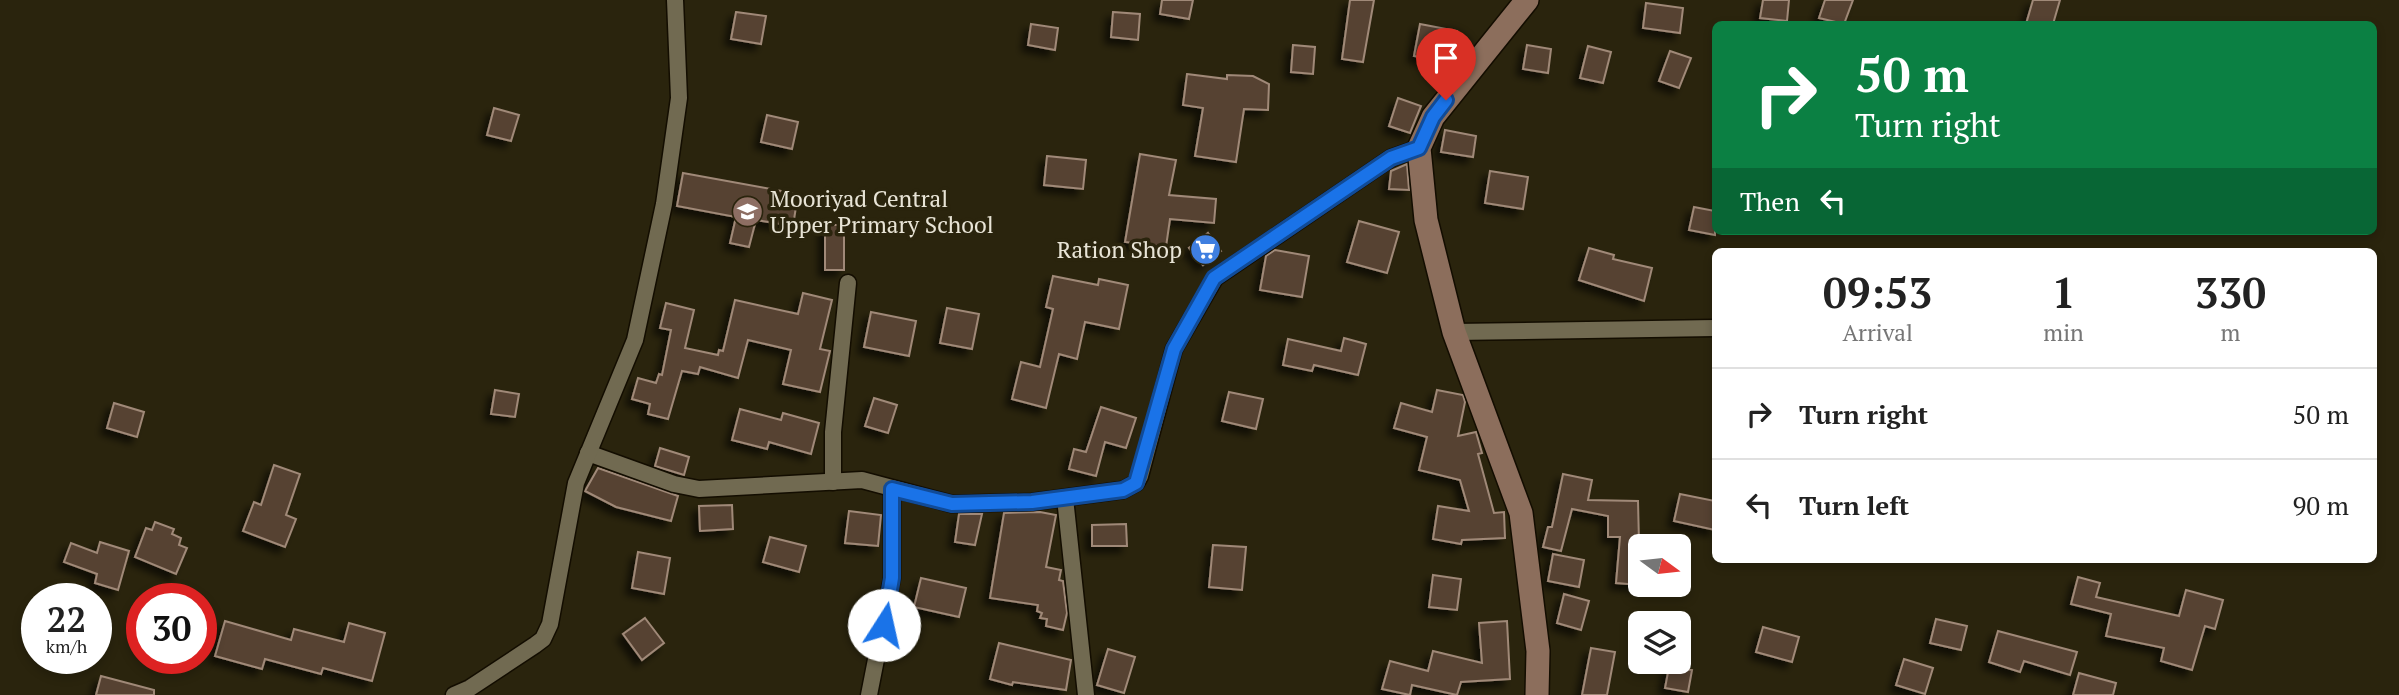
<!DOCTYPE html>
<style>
body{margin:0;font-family:"PT Serif",serif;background:#f2f2f2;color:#222;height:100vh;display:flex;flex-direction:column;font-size:26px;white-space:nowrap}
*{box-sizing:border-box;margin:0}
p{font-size:23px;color:#767676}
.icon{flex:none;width:38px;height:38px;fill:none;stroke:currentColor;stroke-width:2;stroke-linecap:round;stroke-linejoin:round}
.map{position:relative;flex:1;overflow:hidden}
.panel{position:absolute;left:1712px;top:248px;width:665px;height:315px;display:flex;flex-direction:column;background:#fff;border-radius:10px;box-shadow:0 4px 10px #0003}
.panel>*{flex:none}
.guide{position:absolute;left:1712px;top:21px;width:665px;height:214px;border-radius:10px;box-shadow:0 4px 10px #0003;background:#0b8043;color:#fff;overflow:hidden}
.needle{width:46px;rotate:105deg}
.fabs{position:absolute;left:1628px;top:534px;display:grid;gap:14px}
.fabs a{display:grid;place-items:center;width:63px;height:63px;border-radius:10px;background:#fff;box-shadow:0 4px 10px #0003;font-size:35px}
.speed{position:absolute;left:21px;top:583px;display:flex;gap:14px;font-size:35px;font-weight:700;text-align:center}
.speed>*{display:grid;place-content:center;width:91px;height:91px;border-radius:50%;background:#fff;box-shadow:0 4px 10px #0003;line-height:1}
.speed small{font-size:18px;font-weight:400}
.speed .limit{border:10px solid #d22;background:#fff;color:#111}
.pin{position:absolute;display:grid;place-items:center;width:60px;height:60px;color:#fff;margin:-72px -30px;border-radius:50% 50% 50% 0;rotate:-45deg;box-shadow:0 0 7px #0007}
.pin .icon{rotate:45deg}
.me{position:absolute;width:77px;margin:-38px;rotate:10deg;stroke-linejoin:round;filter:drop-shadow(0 0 5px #0008)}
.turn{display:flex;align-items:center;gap:24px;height:147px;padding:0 28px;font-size:32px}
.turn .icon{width:91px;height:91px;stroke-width:2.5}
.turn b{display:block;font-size:49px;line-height:60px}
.then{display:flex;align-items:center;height:66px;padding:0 28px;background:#0003;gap:14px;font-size:26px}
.eta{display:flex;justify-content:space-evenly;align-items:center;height:119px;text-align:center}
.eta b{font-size:42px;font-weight:600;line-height:49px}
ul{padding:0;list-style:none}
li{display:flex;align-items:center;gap:21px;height:91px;padding:0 28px;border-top:2px solid #e0e0e0}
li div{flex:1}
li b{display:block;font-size:26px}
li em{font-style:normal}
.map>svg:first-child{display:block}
.building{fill:#574333;stroke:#a08978;stroke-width:2;filter:url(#shadow)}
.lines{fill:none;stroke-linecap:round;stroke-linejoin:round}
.street-casing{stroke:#130d00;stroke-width:19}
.secondary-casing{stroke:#130d00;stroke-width:26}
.street{stroke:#716a51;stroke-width:16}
.secondary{stroke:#8c6e5c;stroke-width:23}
.route-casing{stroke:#114b97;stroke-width:18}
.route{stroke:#1a73e8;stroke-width:12}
.labels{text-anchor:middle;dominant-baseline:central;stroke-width:7;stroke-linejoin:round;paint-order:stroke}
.poi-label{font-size:23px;fill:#e8e4d6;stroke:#2a240d;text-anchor:start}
</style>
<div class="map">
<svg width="2399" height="695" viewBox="0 0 2399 695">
<defs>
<filter id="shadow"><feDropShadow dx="-6" dy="6" stdDeviation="3.5" flood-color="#0009"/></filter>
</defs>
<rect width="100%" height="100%" fill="#2a240d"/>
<g class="building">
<polygon points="1162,0 1193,0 1189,19 1160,14"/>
<polygon points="1350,0 1374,0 1363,62 1342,59"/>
<polygon points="1763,0 1789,0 1787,21 1760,18"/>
<polygon points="1825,0 1853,0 1844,24 1819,18"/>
<polygon points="2033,0 2060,0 2053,24 2026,24"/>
<polygon points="1646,3 1683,8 1680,33 1643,28"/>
<polygon points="736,12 766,16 761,44 731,39"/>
<polygon points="1113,12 1140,14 1138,40 1111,37"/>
<polygon points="1031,24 1058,28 1055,50 1028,45"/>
<polygon points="1420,24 1457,31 1451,63 1414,56"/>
<polygon points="1293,45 1315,47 1313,74 1291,72"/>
<polygon points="1527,45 1551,49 1548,73 1523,69"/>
<polygon points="1588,46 1611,52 1603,83 1580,78"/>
<polygon points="1670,51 1691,58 1679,88 1659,81"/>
<polygon points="1187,74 1227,79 1227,75 1253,76 1269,84 1268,110 1244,109 1236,162 1195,156 1203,108 1183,105"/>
<polygon points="1398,98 1421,106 1410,133 1389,126"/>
<polygon points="494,108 519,115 511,141 487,135"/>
<polygon points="767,115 798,122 792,149 761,142"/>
<polygon points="1445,130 1476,136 1473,157 1441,152"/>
<polygon points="1140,154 1176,160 1169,195 1216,199 1214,223 1170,219 1166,247 1125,242"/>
<polygon points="1047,156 1086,160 1083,189 1044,185"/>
<polygon points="1407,164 1409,190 1389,189 1391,171"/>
<polygon points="1490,171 1528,177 1523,209 1485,203"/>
<polygon points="683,173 798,194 793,226 756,220 749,247 730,243 736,217 677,206"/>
<polygon points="1694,207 1715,211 1715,235 1689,230"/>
<polygon points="1359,221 1399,232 1387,273 1347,262"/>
<rect x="825" y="225" width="19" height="45"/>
<polygon points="1208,233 1221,251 1203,265 1189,248"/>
<polygon points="1589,248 1614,255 1613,259 1652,268 1644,301 1579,280"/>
<polygon points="1275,250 1309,256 1302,297 1260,290 1266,256"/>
<polygon points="1053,276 1098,285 1099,279 1128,285 1119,329 1085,322 1077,359 1059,354 1046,408 1012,399 1021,362 1040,367 1053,309 1046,307"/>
<polygon points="803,293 832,300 820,349 830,351 820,392 783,384 791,350 748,340 738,378 700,367 698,374 682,371 668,419 648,414 650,404 632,399 638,378 656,383 659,374 662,375 671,330 660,328 666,303 694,310 685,348 718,355 719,350 723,351 735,300 798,314"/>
<polygon points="947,308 979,314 972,349 940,343"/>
<polygon points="871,312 916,321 909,356 864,347"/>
<polygon points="1344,338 1366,344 1358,375 1314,365 1312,371 1283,365 1288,339 1341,351"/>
<polygon points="495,390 519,394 515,417 491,414"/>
<polygon points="1437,390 1463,395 1465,402 1458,436 1476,432 1482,453 1478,454 1494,513 1504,512 1505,538 1462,540 1461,544 1433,539 1438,506 1469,511 1460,480 1419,470 1427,437 1394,428 1401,403 1432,412"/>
<polygon points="1229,392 1263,399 1256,429 1222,421"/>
<polygon points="874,398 897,405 888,433 865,426"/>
<polygon points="114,403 144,412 137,437 107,428"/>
<polygon points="1101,407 1136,418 1126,448 1105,442 1096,476 1069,469 1074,449 1086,452"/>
<polygon points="740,409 781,420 783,413 819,423 811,454 769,442 767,449 732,440"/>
<polygon points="660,448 689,457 684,475 655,466"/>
<polygon points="274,465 300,474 286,515 296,519 285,547 243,531 254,502 261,505"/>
<polygon points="598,468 678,496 671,521 616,507 585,491"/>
<polygon points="1563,474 1592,480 1588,500 1638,501 1640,585 1616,583 1620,537 1608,537 1608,516 1572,509 1561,551 1543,547 1548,527 1552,527"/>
<polygon points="1680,494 1715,501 1715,530 1674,521"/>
<polygon points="732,505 733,529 700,531 699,506"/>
<polygon points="849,511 881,515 878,546 845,543"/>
<polygon points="1040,512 1056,515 1046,567 1061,570 1059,580 1063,581 1067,613 1063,630 1046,626 1047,619 1040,618 1042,613 1037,611 1038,605 990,598 1004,513"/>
<polygon points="959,514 982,514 975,545 955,542"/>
<polygon points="155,522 174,529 172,534 181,538 179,545 187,548 176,574 135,557 146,528 152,530"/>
<polygon points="1126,524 1127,546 1092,546 1092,525"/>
<polygon points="770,537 806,546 799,572 763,562"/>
<polygon points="100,542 129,551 118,590 95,583 97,574 64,562 71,543 97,553"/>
<polygon points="1213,545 1246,547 1242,590 1209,587"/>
<polygon points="638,552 670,558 664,594 632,588"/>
<polygon points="1553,554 1584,560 1579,587 1548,581"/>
<polygon points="1433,575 1461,579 1457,610 1429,607"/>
<polygon points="2078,577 2100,583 2096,597 2179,616 2186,590 2223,600 2215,629 2205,626 2192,670 2161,661 2164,648 2106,636 2111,614 2071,604"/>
<polygon points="921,578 966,588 959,617 914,607"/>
<polygon points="1564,594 1589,601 1581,630 1557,623"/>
<polygon points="645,618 664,643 642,660 623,634"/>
<polygon points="1936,619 1967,626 1961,650 1930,643"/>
<polygon points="225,621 291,640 294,629 344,642 349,623 385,633 372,681 323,668 321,674 265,659 262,669 215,656"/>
<polygon points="1507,621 1510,679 1461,682 1457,695 1412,685 1410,695 1382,689 1390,661 1428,671 1433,651 1482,663 1479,623"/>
<polygon points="1763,627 1799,637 1792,662 1756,652"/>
<polygon points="1998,631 2077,652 2070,675 2024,661 2020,672 1989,662"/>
<polygon points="999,643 1071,660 1066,690 1013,682 1012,685 990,679"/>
<polygon points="1591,648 1615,652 1607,695 1582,695"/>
<polygon points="1108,649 1135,657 1124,693 1097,685"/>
<polygon points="1904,659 1933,668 1925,694 1896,685"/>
<polygon points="1669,667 1692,670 1688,692 1665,688"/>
<polygon points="2079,673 2116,683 2113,695 2073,695"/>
<polygon points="101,676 154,690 154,695 96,695"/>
</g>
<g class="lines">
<defs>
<g id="street">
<polyline points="1454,332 1715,328"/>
<polyline points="588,453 674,484 699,489 862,480 952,504 1032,502 1123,490 1136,483 1140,476 1174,349 1215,278 1391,158 1419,148"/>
<polyline points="833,482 833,432 848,283"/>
<polyline points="1065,498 1086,695"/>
<polyline points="454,695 470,688 535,645 543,639 550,624 576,483 635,340 664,204 679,98 675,0"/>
<polyline points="869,695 892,578 892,489"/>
</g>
<polyline id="secondary" points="1527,0 1433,117 1419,148 1426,220 1454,332 1521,513 1538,651 1537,695"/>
</defs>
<use href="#street" class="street-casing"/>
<use href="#secondary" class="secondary-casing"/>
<use href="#street" class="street"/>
<use href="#secondary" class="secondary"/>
</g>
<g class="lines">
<defs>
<polyline id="route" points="884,625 892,578 892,489 952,504 1032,502 1123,490 1136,483 1174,349 1214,278 1391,158 1419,148 1433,117 1446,100"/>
</defs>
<use href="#route" class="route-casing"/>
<use href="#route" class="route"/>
</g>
<defs>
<symbol id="school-disc" viewBox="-11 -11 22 22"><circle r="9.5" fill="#8d6e63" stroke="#2a240d"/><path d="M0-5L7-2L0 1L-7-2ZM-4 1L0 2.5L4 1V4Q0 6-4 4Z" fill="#fff"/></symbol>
<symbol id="supermarket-disc" viewBox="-11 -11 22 22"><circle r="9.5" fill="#3f7fe0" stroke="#2a240d"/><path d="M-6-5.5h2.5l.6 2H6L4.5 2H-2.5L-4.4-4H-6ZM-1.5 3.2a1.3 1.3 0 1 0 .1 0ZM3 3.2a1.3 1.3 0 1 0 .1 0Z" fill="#fff"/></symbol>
</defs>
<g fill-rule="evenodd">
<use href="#school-disc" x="730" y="194" width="35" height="35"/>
<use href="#supermarket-disc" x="1188" y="232" width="35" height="35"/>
</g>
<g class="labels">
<g class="poi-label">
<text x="770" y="198">Mooriyad Central<tspan x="770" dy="26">Upper Primary School</tspan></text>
<text x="1182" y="249" text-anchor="end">Ration Shop</text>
</g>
</g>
</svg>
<div class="fabs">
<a><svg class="needle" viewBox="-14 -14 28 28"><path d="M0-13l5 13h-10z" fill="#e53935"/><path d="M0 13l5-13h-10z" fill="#767676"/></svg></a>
<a><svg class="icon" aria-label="layers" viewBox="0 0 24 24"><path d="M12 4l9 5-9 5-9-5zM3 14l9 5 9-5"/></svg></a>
</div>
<div class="speed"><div>22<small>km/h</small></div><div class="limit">30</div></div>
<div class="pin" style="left:1446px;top:100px;background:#d93025"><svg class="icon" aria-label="arrive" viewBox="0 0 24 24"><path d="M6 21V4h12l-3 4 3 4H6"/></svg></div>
<svg class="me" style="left:884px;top:625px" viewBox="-20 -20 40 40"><circle r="19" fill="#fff"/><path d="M0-13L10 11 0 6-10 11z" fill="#1a73e8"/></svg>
<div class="guide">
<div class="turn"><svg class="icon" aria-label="right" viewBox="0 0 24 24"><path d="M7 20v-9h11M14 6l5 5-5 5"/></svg><div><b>50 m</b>Turn right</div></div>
<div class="then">Then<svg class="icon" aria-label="left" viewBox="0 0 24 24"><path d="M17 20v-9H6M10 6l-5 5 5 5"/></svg></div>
</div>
<section class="panel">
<div class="eta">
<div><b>09:53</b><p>Arrival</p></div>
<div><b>1</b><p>min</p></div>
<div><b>330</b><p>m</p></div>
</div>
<ul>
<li><svg class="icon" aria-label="right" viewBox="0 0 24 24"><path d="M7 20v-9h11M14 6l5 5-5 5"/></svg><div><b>Turn right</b></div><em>50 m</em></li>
<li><svg class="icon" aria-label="left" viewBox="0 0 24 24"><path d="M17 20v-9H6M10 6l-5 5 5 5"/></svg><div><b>Turn left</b></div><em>90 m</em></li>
</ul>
</section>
</div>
